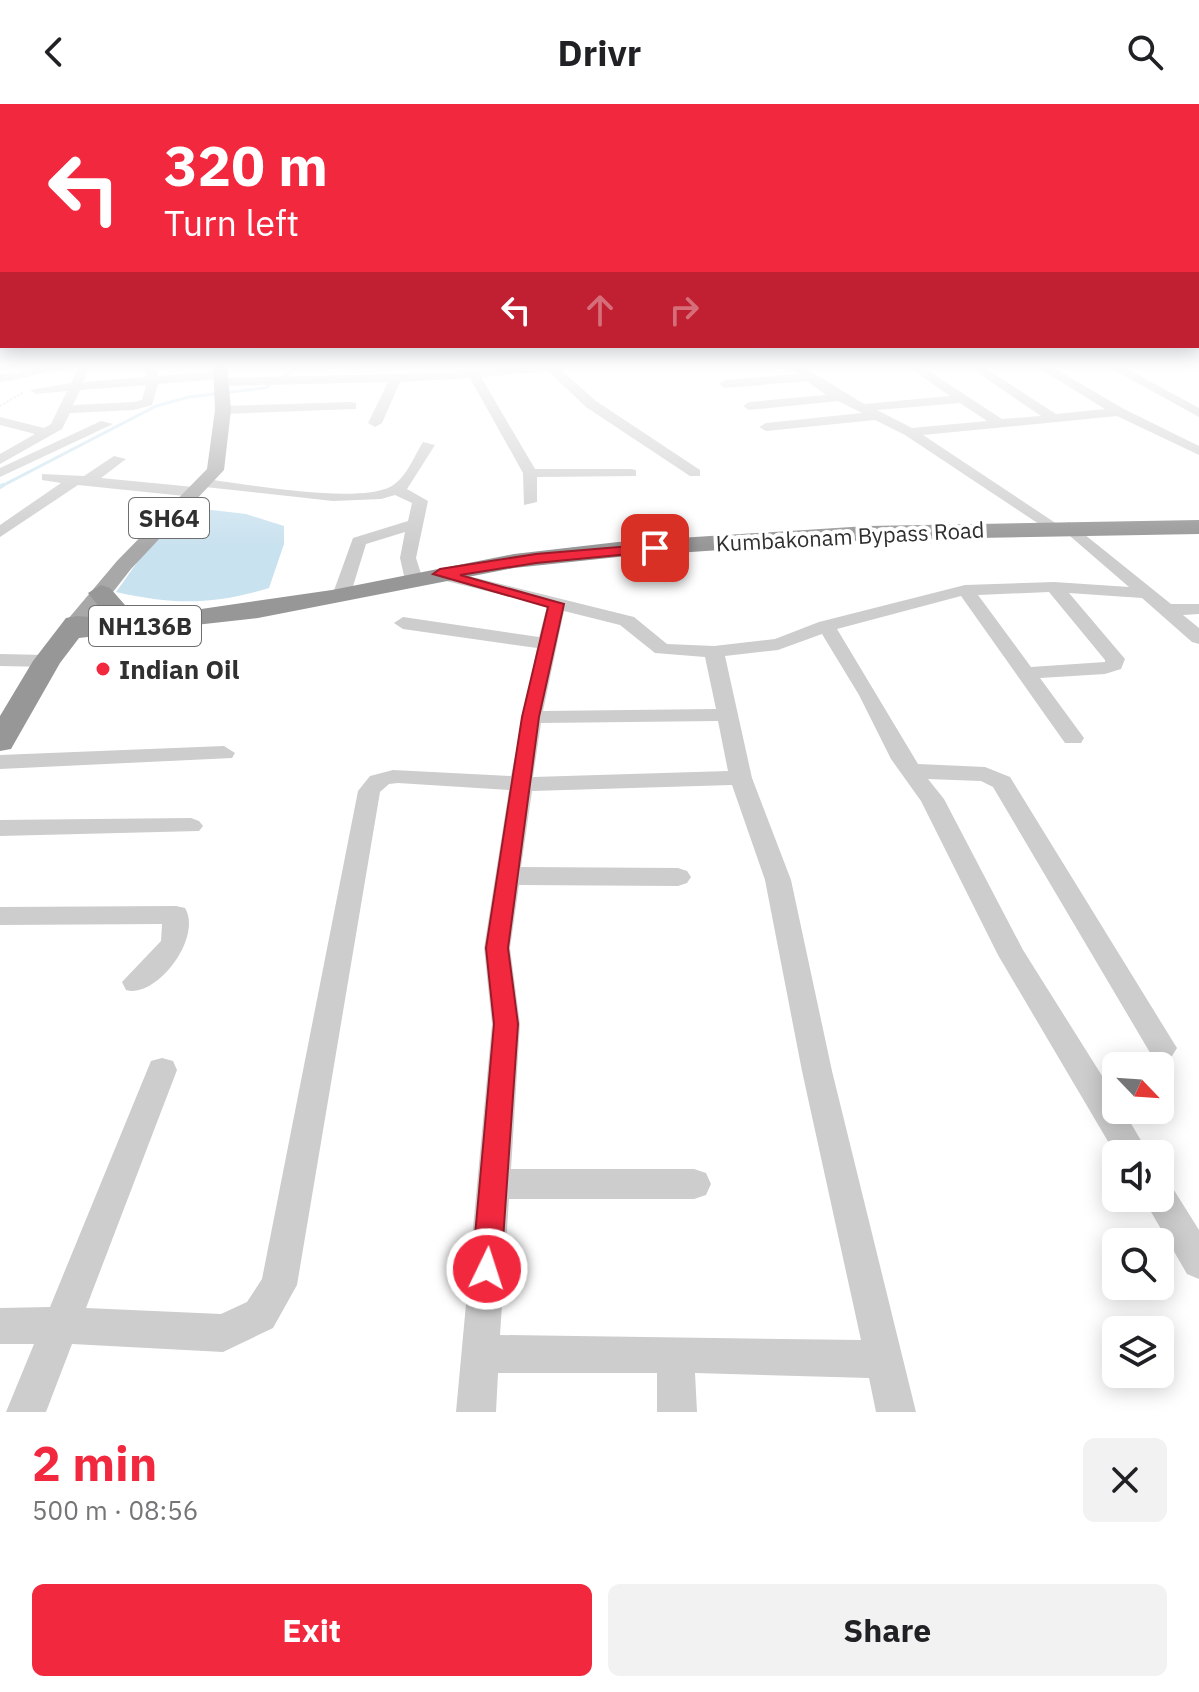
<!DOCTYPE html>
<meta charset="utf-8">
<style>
body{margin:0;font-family:"IBM Plex Sans",sans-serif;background:#f2f2f2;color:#202124;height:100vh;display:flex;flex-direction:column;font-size:30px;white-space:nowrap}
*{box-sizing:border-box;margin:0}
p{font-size:26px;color:#757577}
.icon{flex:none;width:44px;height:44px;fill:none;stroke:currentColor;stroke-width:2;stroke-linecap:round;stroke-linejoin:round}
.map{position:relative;height:1308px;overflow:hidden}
.sheet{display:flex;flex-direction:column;background:#fff;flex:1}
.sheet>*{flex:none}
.hud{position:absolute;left:0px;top:0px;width:1200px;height:244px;box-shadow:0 4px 20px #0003;background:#f2283f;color:#fff;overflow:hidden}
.needle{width:52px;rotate:115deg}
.tools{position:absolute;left:1102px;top:948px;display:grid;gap:16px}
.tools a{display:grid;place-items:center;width:72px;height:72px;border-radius:12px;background:#fff;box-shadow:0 4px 20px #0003;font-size:40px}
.pin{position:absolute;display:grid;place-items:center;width:68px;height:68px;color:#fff;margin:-34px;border-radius:16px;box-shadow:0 4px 12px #0006}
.me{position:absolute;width:88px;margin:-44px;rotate:4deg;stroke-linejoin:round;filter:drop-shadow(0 0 6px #0008)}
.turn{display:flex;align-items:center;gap:28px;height:168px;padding:0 32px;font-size:36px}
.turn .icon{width:104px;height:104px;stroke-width:2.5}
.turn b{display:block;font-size:56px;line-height:68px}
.lanes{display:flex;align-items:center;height:76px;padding:0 32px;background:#0003;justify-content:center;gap:40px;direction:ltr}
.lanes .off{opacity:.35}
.round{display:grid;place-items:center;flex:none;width:84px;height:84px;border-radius:12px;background:#f2f2f2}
.overview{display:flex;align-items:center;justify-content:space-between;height:136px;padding:0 32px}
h1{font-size:48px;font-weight:700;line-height:60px;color:#f2283f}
.button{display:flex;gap:16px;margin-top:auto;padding:16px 32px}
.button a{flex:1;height:92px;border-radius:12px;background:#f2283f;color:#fff;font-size:32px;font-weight:700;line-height:92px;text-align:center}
.button a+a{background:#f2f2f2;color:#202124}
header{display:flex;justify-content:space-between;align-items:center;height:104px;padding:0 32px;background:#fff;font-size:36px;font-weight:700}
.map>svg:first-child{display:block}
.water{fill:#c9e2ef}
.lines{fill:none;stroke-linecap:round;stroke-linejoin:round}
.stream-far1{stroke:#c9e2ef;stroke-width:3}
.stream{stroke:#c9e2ef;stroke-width:4}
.path{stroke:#cdcdcd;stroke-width:2;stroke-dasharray:2 2;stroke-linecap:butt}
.minor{fill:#cdcdcd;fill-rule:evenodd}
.major{fill:#a8a8a8;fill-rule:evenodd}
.highway{fill:#979797;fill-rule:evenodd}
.route{fill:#f2283f;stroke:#9d1a29;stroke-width:2}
.poi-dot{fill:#f2283f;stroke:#fff;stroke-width:3}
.labels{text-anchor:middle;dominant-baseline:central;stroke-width:8;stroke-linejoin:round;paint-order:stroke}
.far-street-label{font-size:22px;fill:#303030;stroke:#fff}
.shield{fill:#fff;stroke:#6e6e6e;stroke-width:2}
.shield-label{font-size:24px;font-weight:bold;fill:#303030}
.poi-label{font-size:26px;font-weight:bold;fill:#303030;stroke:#fff;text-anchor:start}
</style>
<header><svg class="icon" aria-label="back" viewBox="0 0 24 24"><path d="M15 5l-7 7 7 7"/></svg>Drivr<svg class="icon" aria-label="search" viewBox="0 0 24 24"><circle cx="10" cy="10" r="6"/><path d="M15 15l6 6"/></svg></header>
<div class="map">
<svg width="1199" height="1308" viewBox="0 0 1199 1308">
<rect width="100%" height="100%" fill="#fff"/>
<path class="water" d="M 212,406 L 246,410 L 284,422 L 284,440 L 269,484 C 212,501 174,501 116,488 C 142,455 165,405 212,406 Z"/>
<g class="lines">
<polyline class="stream-far1" points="0,383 156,302 189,293 265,284 303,260"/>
<polyline class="stream" points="0,383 3,381"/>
<polyline class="path" points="0,302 24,288"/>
<g class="minor">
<path d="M 36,260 L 108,260 L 90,264 L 83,278 L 146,273 L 142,260 L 154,260 L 158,272 L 220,267 L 226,271 L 220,275 L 158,280 L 152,301 L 134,306 L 70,309 L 62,325 L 0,360 L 0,350 L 35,330 L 0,321 L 0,313 L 44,324 L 51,320 L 67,287 L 36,290 L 30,286 L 71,279 L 78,264 C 45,264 31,275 0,278 L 0,270 L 18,269 ZM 146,281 L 142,296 L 133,298 L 73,301 L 80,286 Z"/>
<polygon points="543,260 591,260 561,266 596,297 700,366 700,372 690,372 586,303 548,267 481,273 535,365 631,365 636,366 636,372 537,373 537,398 524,401 523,369 470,274 400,278 382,319 375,323 368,319 388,278 221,282 215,278 221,274 442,269"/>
<path d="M 785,260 L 799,260 L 864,300 L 950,292 L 904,260 L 918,260 L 1002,315 L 1041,312 L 965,260 L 979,260 L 1056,310 L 1105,305 L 1032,260 L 1047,260 L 1124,305 L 1199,342 L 1199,351 L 1117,312 L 923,331 L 1057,420 L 1059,423 L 1051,428 L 905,331 L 875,316 L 766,327 L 759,323 L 766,319 L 862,309 L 838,297 L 749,306 L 743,302 L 749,298 L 826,291 L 807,277 L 725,284 L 719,280 L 725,276 L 798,270 ZM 960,299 L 987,317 L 912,324 L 877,306 Z"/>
<polygon points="1103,260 1118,260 1199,304 1199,313"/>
<polygon points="351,298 356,299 356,305 223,310 217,306 223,302"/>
<polygon points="101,317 113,320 0,373 0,364"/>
<path d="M 423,338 L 435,341 L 407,385 L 428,397 L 416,454 L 423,476 L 414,481 L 405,476 L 400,454 L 405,428 L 366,440 L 350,492 L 341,497 L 332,492 L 353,434 L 408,417 L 412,399 L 395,391 L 381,395 L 333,397 L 205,383 L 198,379 L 205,375 C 246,380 356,400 390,383 C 406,375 414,352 423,338 Z"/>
<polygon points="114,352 126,355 101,374 194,383 202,388 194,393 78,381 0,433 0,421 61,379 42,376 42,370 84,372"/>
<path d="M 1069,418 L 1171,500 L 1199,500 L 1199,510 L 1183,511 L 1199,524 L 1199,540 L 1192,538 L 1142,494 L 1069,489 L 1125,555 L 1121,565 L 1105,570 L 1040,574 L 1084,634 L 1081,639 L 1065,639 L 961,492 L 837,525 L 918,660 L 985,663 L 1010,673 L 1172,936 L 1177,944 L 1172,952 L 1162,956 L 1152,952 L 993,683 L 981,677 L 928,675 L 944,695 L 1023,846 L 1116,994 L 1116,1006 L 1123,1006 L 1149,1050 L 1116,1051 L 998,851 L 921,697 L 891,655 L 859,591 L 822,530 L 778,546 L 725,552 L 752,674 L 791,776 L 832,967 L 916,1308 L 876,1308 L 869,1274 L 695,1269 L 697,1308 L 657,1308 L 657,1269 L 498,1269 L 496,1308 L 456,1308 L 492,920 L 484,844 L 509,686 L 398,679 L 389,680 L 380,688 L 297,1181 L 273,1224 L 223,1248 L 72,1240 L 46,1308 L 6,1308 L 34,1240 L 0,1240 L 0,1204 L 50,1203 L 151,957 L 162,954 L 173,957 L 177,966 L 86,1204 L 221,1210 L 247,1198 L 262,1175 L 358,687 L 370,672 L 393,666 L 511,672 L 537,544 L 403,525 L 394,519 L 403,513 L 539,533 L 547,502 L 434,474 L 434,466 L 440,465 L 634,513 L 667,540 L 714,542 L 775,535 L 819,518 L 965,481 L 1054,478 L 1129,483 L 1063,426 L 1061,423 ZM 1049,488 L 1105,556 L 1105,558 L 1031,563 L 978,491 ZM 564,507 L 620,521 L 655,549 L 705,553 L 716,605 L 543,607 ZM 718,617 L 728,667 L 533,673 L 541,619 ZM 732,681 L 765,776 L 802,967 L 861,1236 L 500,1231 L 509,1095 L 694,1095 L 706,1091 L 711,1080 L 706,1069 L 694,1065 L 511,1065 L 520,920 L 510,844 L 519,781 L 678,782 L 687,779 L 691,773 L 687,767 L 678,764 L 521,763 L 532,687 Z"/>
<polygon points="0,550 47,551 57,557 47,563 0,562"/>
<polygon points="224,642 235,649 232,654 0,665 0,651"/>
<polygon points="191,714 199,717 203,722 199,727 0,732 0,716"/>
<path d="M 176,802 L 185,804 C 203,834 156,895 126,886 L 122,878 L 161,837 L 162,820 L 0,821 L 0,803 Z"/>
<polygon points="1160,1079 1172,1083 1199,1126 1199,1175 1187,1170 1143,1094 1160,1094"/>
</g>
<polygon class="major" points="213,260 227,260 231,306 224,366 131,465 84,525 68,525 65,520 68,515 117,457 207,365 215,306"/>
<path class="highway" d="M 1199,416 L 1199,430 L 867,436 L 618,453 L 514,464 L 258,514 L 79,534 L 60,559 L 11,645 L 0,647 L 0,612 L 33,557 L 66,514 C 86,509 98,517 117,515 L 107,513 L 88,489 L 101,481 L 110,484 L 125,501 L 160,511 L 332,486 L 514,450 L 618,438 L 867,422 Z"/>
</g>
<linearGradient id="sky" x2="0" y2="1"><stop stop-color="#9bc6eb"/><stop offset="0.59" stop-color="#fff"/><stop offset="1" stop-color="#fff" stop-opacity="0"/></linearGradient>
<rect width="1199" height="443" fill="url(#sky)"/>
<polygon class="route" points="655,440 660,441 660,447 536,459 460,471 564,500 539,613 508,844 518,920 501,1165 497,1175 487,1180 476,1175 472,1165 494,920 486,844 522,613 548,503 433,470 440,465 536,450"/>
<circle class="poi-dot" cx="103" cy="565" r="8"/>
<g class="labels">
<g class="far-street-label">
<text transform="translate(850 432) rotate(-3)">Kumbakonam Bypass Road</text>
</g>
<g class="shield">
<rect x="129" y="394" width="80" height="40" rx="6"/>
<rect x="89" y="502" width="112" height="40" rx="6"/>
</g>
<g class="shield-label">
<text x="169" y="414">SH64</text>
<text x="145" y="522">NH136B</text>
</g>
<g class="poi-label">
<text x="119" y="565">Indian Oil</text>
</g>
</g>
</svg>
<div class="tools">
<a><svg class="needle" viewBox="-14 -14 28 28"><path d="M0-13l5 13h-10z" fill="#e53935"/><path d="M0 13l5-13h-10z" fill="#757577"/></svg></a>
<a><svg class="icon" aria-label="sound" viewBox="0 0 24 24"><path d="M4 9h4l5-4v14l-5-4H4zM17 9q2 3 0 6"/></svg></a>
<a><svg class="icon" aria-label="search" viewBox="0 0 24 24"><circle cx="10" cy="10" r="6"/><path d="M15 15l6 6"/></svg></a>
<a><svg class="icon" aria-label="layers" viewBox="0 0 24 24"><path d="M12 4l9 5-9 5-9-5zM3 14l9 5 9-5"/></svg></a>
</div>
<div class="pin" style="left:655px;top:444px;background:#d93025"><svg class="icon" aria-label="arrive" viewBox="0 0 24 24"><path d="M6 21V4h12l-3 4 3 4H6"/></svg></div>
<svg class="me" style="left:487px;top:1165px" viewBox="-20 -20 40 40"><circle r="17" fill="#f2283f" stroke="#fff" stroke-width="3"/><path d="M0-11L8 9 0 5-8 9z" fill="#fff"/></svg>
<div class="hud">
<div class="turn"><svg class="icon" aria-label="left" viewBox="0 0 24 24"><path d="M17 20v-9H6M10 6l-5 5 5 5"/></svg><div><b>320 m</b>Turn left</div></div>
<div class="lanes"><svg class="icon" aria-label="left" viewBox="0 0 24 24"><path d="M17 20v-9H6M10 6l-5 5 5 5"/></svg><svg class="icon off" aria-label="ahead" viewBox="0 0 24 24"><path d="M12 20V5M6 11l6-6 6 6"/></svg><svg class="icon off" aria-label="right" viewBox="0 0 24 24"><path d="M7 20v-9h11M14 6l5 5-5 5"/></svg></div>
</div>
</div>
<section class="sheet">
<div class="overview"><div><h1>2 min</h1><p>500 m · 08:56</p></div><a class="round"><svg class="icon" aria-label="close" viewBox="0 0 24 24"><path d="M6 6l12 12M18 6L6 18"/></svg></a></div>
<div class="button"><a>Exit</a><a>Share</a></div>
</section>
